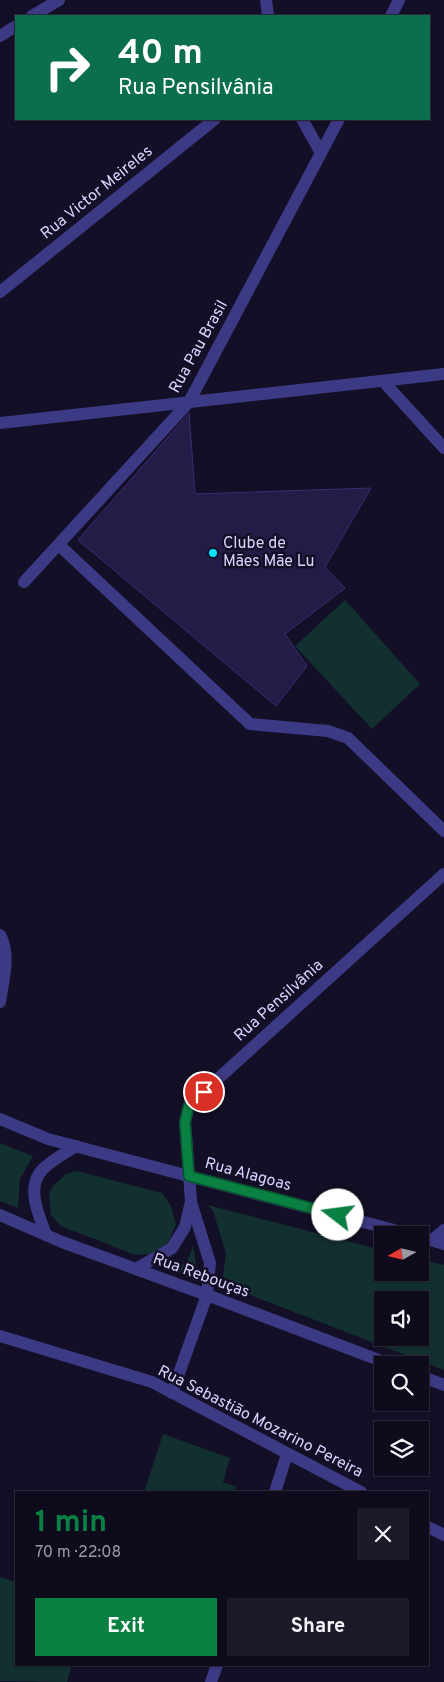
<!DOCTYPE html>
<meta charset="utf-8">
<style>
body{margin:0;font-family:Overpass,sans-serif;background:#1c1929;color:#f1f3f6;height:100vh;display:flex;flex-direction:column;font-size:19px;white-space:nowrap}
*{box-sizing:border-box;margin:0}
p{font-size:16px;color:#9b9ba3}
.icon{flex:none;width:28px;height:28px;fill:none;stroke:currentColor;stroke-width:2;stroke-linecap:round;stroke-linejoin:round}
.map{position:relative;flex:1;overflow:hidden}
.panel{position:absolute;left:15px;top:1491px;width:414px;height:175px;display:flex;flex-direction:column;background:#0e0b1c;border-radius:0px;box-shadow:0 1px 4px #0004,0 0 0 1px #2e2b3b}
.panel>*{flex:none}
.banner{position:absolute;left:15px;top:15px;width:415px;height:105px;border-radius:0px;box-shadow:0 1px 4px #0004,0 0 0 1px #2e2b3b;background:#0b6e4f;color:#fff;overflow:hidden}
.needle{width:32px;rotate:262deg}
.tools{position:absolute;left:374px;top:1226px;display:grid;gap:10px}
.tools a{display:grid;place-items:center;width:55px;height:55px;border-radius:0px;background:#0e0b1c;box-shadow:0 1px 4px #0004,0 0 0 1px #2e2b3b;font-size:25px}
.pin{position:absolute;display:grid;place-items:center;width:42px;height:42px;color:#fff;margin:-21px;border:2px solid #fff;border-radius:50%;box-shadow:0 1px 5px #0007}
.me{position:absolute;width:55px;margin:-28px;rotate:285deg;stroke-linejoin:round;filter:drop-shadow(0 0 4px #0008)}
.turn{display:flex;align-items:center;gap:18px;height:105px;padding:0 20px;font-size:22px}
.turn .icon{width:65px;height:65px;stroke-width:2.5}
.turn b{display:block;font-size:35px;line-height:42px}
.round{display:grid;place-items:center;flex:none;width:52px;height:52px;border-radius:0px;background:#1c1929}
.overview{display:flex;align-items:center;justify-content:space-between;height:85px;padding:0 20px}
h1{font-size:30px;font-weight:700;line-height:38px;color:#0b8043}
.cta{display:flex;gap:10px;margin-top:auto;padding:10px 20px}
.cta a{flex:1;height:58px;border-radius:0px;background:#0b8043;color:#fff;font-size:20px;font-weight:700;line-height:58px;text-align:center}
.cta a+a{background:#1c1929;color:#f1f3f6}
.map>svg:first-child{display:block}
.green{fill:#12302f;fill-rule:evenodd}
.building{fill:#241b47;stroke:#3b2d73}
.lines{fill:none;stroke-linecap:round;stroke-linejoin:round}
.minor{stroke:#3d3a85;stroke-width:12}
.route-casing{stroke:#07532c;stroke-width:12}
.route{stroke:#0b8043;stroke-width:9}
.poi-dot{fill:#00e5ff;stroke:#130f26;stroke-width:2}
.labels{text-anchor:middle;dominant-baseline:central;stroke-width:5;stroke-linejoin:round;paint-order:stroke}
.street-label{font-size:16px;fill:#d9d4ff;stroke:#130f26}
.poi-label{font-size:16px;fill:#d9d4ff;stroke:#130f26;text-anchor:start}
</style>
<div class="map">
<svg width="444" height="1682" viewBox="0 0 444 1682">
<rect width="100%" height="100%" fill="#130f26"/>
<g class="green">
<polygon points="345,600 420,684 372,729 295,646"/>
<polygon points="0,1143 33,1156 20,1179 18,1208 0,1201"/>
<polygon points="77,1171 162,1193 171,1206 176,1224 168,1243 150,1254 135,1255 61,1226 51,1215 49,1195 53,1186 66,1174"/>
<path d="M 207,1205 L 382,1250 L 382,1272 L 420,1272 L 420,1259 L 444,1265 L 444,1370 L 222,1284 L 226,1253 L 213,1211 ZM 382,1300 L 420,1300 L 420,1338 L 382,1338 Z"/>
<polygon points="193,1246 198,1278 174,1271 188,1260"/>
<polygon points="163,1434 230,1458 223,1482 236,1487 234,1492 144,1492"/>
<polygon points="0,1577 16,1582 16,1665 72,1665 67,1682 0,1681"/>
</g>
<polygon class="building" points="189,413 195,494 371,488 325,567 345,588 285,634 307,666 276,706 78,540"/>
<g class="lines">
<g class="minor">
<polyline points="266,0 268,16"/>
<polyline points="32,16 59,0"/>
<polyline points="391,16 399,0"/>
<polyline points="0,36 16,26"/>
<polyline points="302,119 321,153"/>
<polyline points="0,292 215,119"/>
<polyline points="383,381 444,448"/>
<polyline points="0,423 444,374"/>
<polyline points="59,545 250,724 328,731 348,738 444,831"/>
<polyline points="24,582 189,402 339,119"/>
<path d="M 0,935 C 11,955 3,981 0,1002"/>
<polyline points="0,1119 48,1139 413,1235"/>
<polyline points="0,1215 62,1242 207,1295 392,1365"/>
<path d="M 46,1235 C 39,1215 25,1187 43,1169 C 52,1160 65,1153 76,1146"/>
<polyline points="420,1237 444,1244"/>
<polyline points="432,1240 444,1230"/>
<polyline points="136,1269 172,1248 185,1227 191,1201 185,1122 189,1105 444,874"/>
<polyline points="0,1336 152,1382 361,1492"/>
<polyline points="420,1376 444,1385"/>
<polyline points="172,1393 207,1295 210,1263 191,1202"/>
<polyline points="275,1492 287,1454"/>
<polyline points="428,1527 444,1535"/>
<polyline points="211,1682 217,1665"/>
</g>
</g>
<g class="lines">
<defs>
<polyline id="route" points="204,1092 189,1105 185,1122 189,1176 338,1215"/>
</defs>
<use href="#route" class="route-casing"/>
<use href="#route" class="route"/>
</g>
<circle class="poi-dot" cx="213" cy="553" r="5"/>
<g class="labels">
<g class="street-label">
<text transform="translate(97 193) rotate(-39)">Rua Victor Meireles</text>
<text transform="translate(199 347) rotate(-61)">Rua Pau Brasil</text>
<text transform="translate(279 1001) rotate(-42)">Rua Pensilvânia</text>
<text transform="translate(248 1175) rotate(15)">Rua Alagoas</text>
<text transform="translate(201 1276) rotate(20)">Rua Rebouças</text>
<text transform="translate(260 1422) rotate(27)">Rua Sebastião Mozarino Pereira</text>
</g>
<g class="poi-label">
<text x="223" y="544">Clube de<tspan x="223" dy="18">Mães Mãe Lu</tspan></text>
</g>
</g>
</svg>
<div class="tools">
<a><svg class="needle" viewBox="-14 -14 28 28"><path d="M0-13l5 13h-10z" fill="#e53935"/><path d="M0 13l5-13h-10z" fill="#9b9ba3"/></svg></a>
<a><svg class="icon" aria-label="sound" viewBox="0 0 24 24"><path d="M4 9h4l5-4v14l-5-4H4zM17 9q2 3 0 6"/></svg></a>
<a><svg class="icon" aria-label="search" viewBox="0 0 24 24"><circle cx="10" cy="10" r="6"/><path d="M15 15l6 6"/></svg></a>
<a><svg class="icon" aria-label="layers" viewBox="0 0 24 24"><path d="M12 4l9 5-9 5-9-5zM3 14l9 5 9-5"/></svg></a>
</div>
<div class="pin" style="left:204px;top:1092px;background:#d93025"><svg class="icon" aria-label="arrive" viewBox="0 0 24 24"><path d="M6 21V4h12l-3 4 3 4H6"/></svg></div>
<svg class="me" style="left:338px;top:1215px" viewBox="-20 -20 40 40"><circle r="19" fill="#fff"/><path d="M0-13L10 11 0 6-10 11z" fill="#0b8043"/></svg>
<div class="banner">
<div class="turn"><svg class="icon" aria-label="right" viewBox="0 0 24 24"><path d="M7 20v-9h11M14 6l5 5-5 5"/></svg><div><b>40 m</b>Rua Pensilvânia</div></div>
</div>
<section class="panel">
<div class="overview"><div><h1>1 min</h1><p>70 m · 22:08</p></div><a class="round"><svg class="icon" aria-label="close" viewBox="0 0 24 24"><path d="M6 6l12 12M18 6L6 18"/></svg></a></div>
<div class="cta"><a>Exit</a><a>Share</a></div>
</section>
</div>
